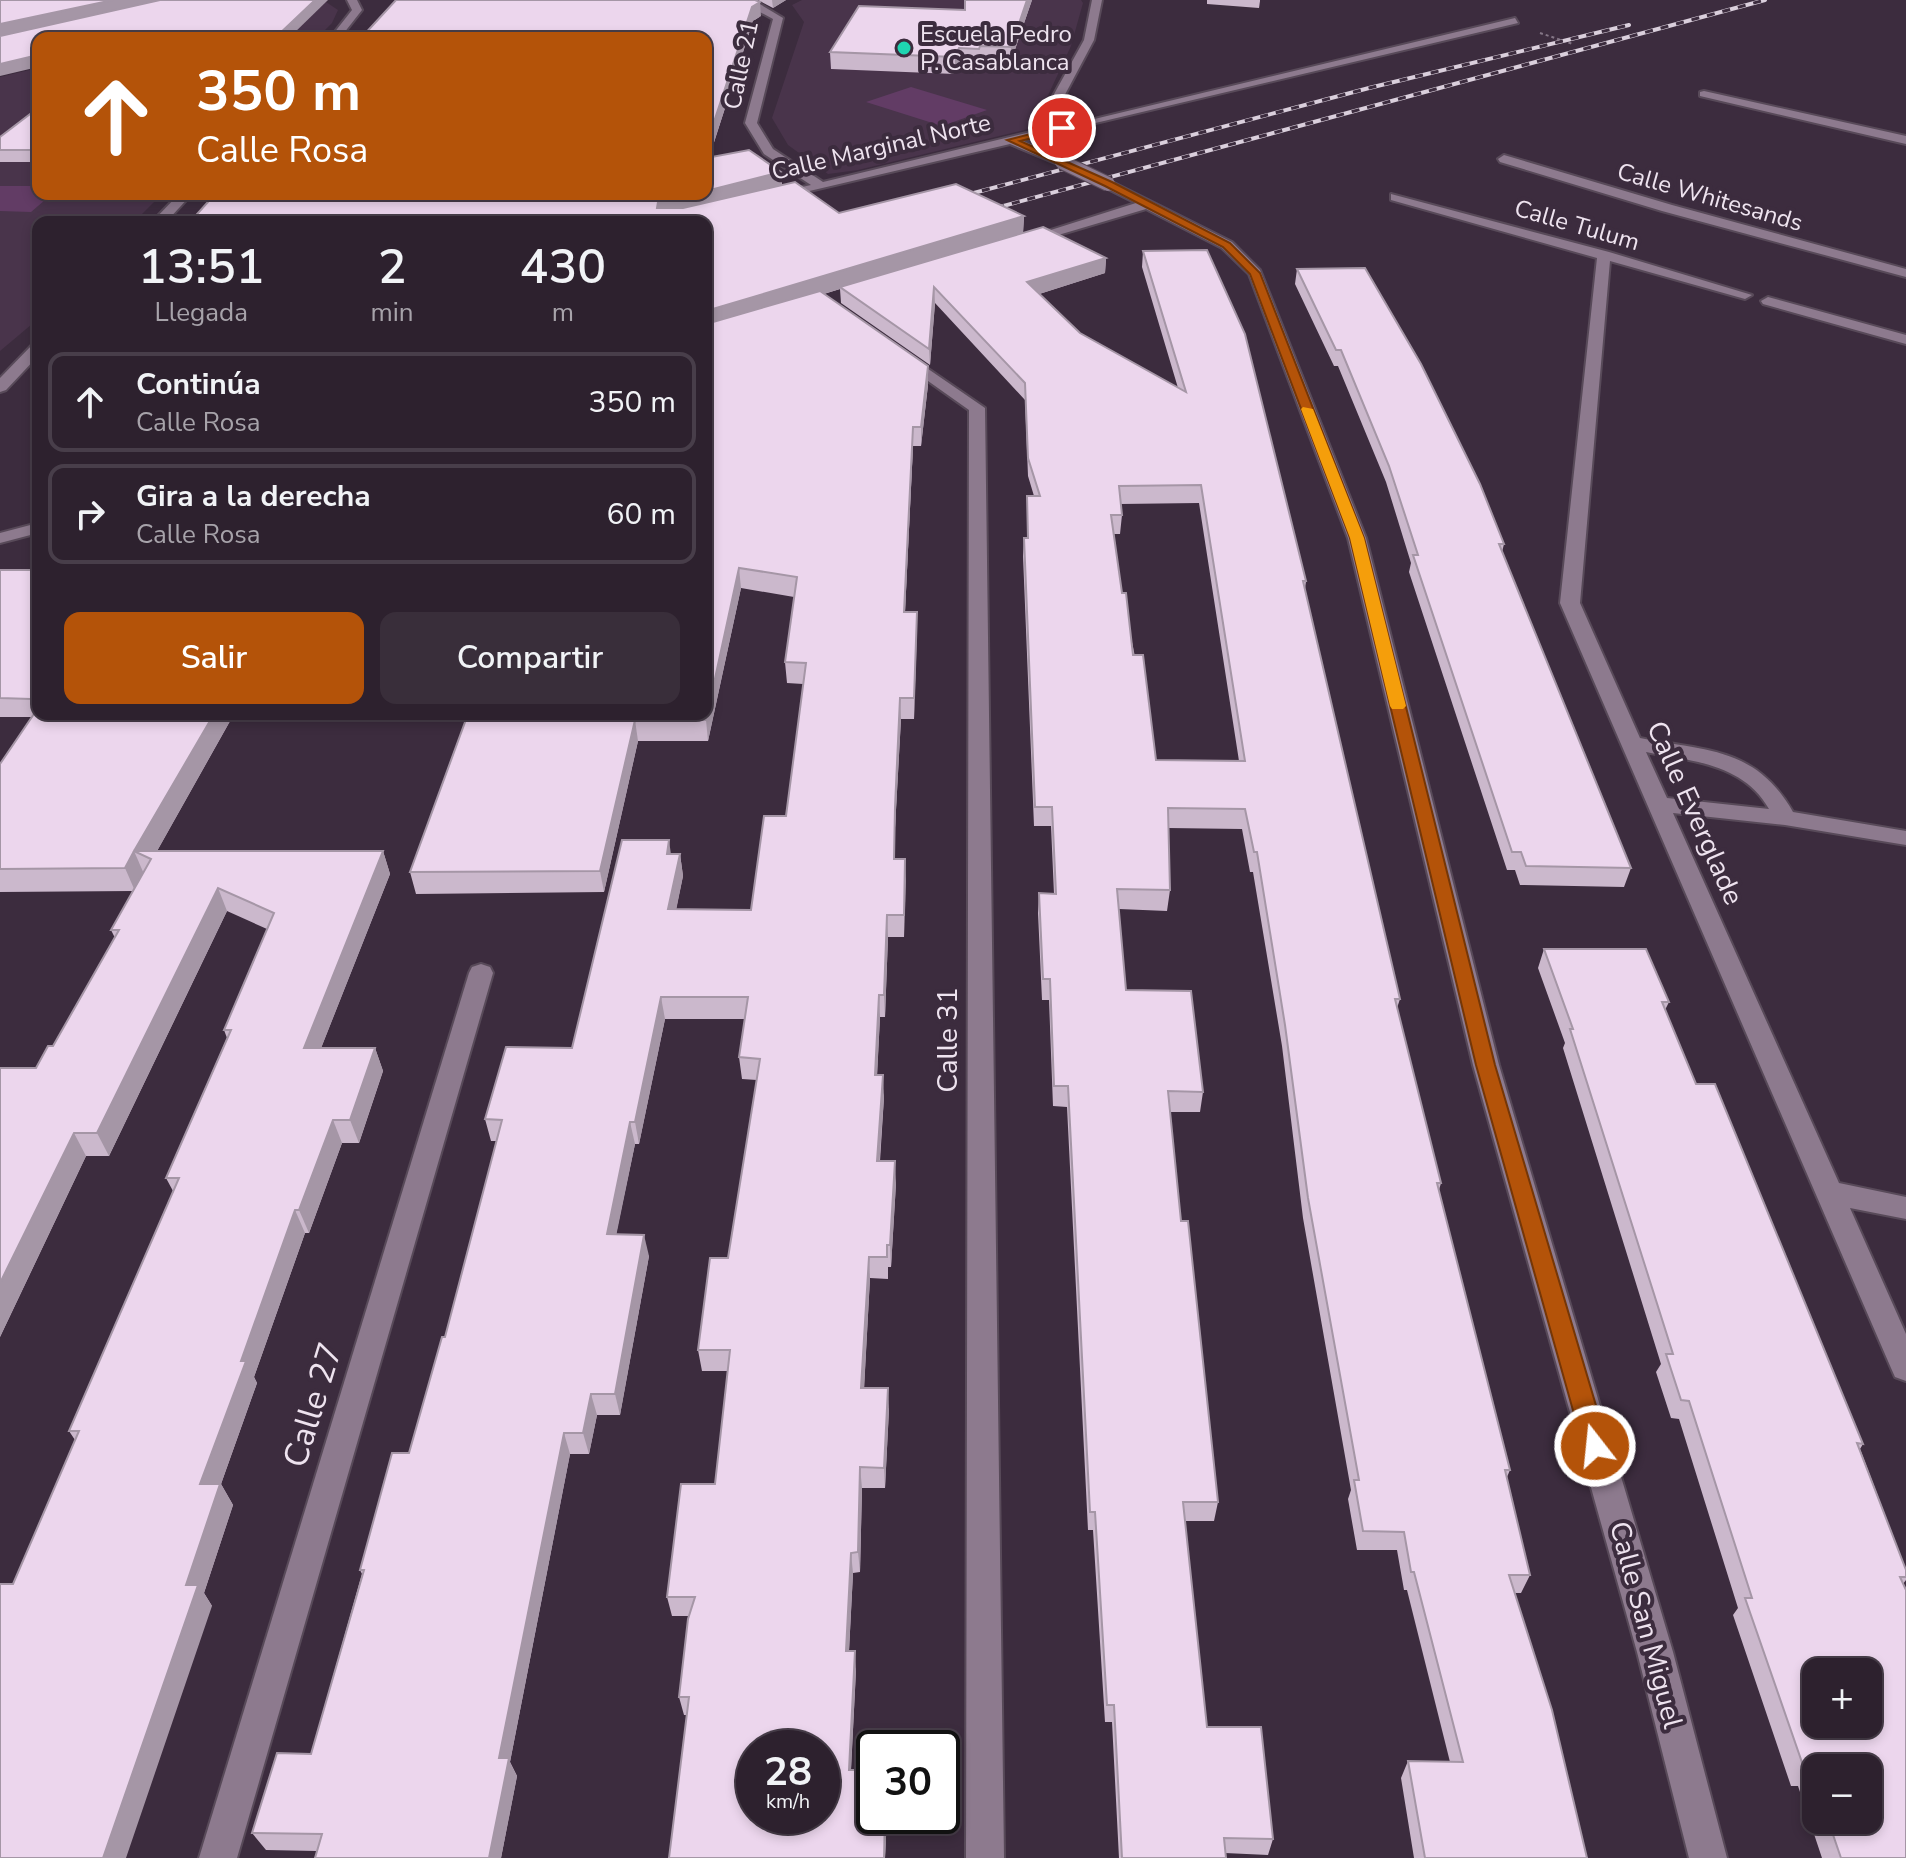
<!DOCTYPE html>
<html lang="es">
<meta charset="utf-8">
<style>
body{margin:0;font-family:"Nunito Sans",sans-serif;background:#392e3a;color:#f1f3f6;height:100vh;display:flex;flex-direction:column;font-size:30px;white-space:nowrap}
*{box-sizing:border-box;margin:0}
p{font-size:26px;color:#a7a3aa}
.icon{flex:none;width:44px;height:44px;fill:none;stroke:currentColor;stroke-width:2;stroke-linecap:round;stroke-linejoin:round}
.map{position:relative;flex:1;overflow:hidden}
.sheet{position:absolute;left:32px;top:216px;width:680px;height:504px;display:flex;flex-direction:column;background:#2d212e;border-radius:16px;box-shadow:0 4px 12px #0003,0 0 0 2px #483e4a}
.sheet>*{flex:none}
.banner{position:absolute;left:32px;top:32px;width:680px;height:168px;border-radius:16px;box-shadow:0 4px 12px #0003,0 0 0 2px #483e4a;background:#b45309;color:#fff;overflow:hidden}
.buttons{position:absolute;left:1802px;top:1658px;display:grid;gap:16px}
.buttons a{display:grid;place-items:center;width:80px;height:80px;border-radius:16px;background:#2d212e;box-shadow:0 4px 12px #0003,0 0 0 2px #483e4a;font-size:40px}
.speed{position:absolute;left:736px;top:1730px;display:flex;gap:16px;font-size:40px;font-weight:700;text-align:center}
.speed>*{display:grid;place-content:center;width:104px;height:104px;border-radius:50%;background:#2d212e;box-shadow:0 4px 12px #0003,0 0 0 2px #483e4a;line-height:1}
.speed small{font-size:20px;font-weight:400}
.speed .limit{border:4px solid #111;border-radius:12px;background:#fff;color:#111}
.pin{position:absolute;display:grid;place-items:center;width:68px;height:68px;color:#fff;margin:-34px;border:4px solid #fff;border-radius:50%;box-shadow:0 2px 8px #0007}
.me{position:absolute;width:88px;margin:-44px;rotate:344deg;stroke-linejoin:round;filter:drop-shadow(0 0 6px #0008)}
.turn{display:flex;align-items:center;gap:28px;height:168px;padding:0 32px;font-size:36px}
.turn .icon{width:104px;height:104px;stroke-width:2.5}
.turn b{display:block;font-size:56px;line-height:68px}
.eta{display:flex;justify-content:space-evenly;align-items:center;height:136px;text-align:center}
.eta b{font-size:48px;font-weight:600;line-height:56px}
.cta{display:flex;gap:16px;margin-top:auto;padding:16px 32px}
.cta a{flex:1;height:92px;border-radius:16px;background:#b45309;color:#fff;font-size:32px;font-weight:600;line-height:92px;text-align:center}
.cta a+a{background:#392e3a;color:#f1f3f6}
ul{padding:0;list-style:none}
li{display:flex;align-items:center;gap:24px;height:100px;margin:0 16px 12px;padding:0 16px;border:4px solid #483e4a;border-radius:16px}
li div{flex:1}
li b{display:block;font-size:30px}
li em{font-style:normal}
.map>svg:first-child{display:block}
.built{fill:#49344b}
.green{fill:#623c65}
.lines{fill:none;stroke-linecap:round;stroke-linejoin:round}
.lane-casing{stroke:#584a59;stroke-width:4}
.street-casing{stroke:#584a59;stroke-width:4}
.path{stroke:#847686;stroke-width:2;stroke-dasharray:3 3;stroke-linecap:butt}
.lane{fill:#8d7a8e;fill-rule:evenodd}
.street{fill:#8d7a8e;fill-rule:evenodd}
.rail-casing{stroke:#dacfdc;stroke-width:4}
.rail{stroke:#3c2c3e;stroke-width:3;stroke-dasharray:8;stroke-linecap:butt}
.street-bridge-far1-casing{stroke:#584a59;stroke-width:13;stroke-linecap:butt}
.street-bridge-casing{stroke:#584a59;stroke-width:16;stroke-linecap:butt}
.street-bridge-far1{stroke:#8d7a8e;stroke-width:11}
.street-bridge{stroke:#8d7a8e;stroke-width:14}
.wall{fill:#cbb8cc;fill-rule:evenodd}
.shaded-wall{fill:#a596a6}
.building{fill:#ecd6ed;stroke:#a596a6;stroke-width:2;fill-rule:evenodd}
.route{fill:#b45309;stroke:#753606;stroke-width:2}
.slow{fill:#f59e0b}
.poi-dot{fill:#1ed5b1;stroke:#3c2c3e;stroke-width:3}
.labels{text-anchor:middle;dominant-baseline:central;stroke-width:8;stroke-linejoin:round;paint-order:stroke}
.far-poi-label{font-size:24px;fill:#eee3ef;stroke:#3c2c3e;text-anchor:start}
.far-street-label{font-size:24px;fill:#eee3ef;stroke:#3c2c3e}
.street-label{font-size:28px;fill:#eee3ef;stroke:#3c2c3e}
.near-street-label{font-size:34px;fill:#eee3ef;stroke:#3c2c3e}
</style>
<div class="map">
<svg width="1906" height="1858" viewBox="0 0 1906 1858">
<rect width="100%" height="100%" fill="#3c2c3e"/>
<g class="built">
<polygon points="323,0 338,10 332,23 317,38 162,38"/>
<polygon points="802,0 1081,0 1083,3 1071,46 1044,104 1056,118 1053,123 858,170 828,174 788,145 772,118 804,22 792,5"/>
<polygon points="38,68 38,194 162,194 134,222 38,222 38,319 0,351 0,77"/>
</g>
<g class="green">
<polygon points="911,87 987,110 942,126 866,102"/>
<polygon points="0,186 38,186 38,194 52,194 31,212 0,211"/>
</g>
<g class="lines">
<defs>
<polygon id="lane" points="1515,18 1518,23 1087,125 1082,122"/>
<g id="street">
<polygon points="347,0 357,0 362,10 340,38 330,38 352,10"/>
<polygon points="726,0 753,0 783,18 757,123 773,149 823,182 1076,121 1048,105 1084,40 1092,0 1102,0 1094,40 1060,104 1093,122 1023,141 1064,158 1064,164 1060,165 1010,144 771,200 771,194 811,185 764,154 745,123 773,19 747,5"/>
<polygon points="1704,91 1906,136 1906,144 1700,96 1700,92"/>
<polygon points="1504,155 1672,205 1906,269 1906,277 1662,211 1500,162 1498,159"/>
<polygon points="1108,180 1232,242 1260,270 1366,538 1499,1065 1673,1652 1727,1858 1689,1858 1637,1652 1473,1065 1348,538 1249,274 1222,248 1146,209 1028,244 1016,241 1136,203 1104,187 1102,184"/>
<polygon points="179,194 192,194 166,222 152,222"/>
<path d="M 1391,194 L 1609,252 L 1752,295 L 1745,299 L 1610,261 L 1580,603 L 1640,738 C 1706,751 1756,747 1793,812 L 1906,831 L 1906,845 L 1785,825 L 1673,813 L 1839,1183 L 1906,1197 L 1906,1219 L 1850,1208 L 1906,1334 L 1906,1381 L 1895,1377 L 1891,1368 L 1560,603 L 1597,258 L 1391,200 ZM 1646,752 C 1692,761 1744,764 1769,809 L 1667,798 Z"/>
<polygon points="1768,297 1906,335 1906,344 1763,304 1761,301"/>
<polygon points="38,342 38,356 6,390 0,392 0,378 33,344"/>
<polygon points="902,351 985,408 1004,1858 966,1858 969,410 897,359 894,356"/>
<polygon points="38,523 38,533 0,543 0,533"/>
<polygon points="481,964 490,967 493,973 237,1858 199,1858 469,973 472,967"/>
</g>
</defs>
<use href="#lane" class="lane-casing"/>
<use href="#street" class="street-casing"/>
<polyline class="path" points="1540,33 1573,44"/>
<use href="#lane" class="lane"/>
<use href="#street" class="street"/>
<defs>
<g id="rail">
<polyline points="951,199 1369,88 1629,25"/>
<polyline points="981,212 1765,0"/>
</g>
</defs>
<use href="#rail" class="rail-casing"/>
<use href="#rail" class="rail"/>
<defs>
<polyline id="street-bridge-far1" points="1060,161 1066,164"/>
<polyline id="street-bridge" points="1062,162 1108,184"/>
</defs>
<use href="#street-bridge-far1" class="street-bridge-far1-casing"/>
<use href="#street-bridge" class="street-bridge-casing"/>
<use href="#street-bridge-far1" class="street-bridge-far1"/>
<use href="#street-bridge" class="street-bridge"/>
</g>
<g class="wall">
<polygon points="758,0 786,0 773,8"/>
<polygon points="1032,0 1010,64 980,63 979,66 959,65 955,74 831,69 830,52 965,10"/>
<polygon points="1207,0 1260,0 1260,1 1259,8 1207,4"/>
<path d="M 761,16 L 753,21 L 709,158 L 781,172 L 782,185 L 839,213 L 1024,216 L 1023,233 L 1106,258 L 1105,273 L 1039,294 L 1080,333 L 1178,388 L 1142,267 L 1143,251 L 1306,581 L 1305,589 L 1400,999 L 1397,1008 L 1441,1183 L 1439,1190 L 1510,1470 L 1507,1477 L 1530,1575 L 1521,1593 L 1515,1593 L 1587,1858 L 1414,1858 L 1401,1778 L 1408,1761 L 1450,1762 L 1407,1590 L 1404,1590 L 1397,1550 L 1357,1550 L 1348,1499 L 1351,1490 L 1303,1218 L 1282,1046 L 1253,872 L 1250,872 L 1242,829 L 1168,828 L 1170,890 L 1167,911 L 1119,909 L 1126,990 L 1203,1092 L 1200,1112 L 1170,1112 L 1181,1221 L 1218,1502 L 1214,1521 L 1185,1521 L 1207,1727 L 1273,1839 L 1268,1855 L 1225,1853 L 1226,1858 L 1119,1858 L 1112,1722 L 1105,1722 L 1093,1530 L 1088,1530 L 1067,1107 L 1053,1106 L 1049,1000 L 1042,1000 L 1038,913 L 1039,893 L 1054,894 L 1051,826 L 1034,826 L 1023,556 L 1024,538 L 1027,538 L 1027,496 L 1034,496 L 1028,476 L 1025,400 L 935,303 L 930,365 L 841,303 L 840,289 L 824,294 L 928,366 L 928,385 L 921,446 L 913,446 L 905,612 L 917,612 L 914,719 L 901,719 L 895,828 L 895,859 L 905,859 L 904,937 L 888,937 L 885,1017 L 880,1017 L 877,1075 L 884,1097 L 880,1161 L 896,1183 L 891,1267 L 888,1267 L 888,1279 L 870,1278 L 864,1388 L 889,1409 L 885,1488 L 862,1488 L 860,1572 L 853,1573 L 849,1651 L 856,1670 L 851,1770 L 887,1816 L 885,1858 L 669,1858 L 687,1715 L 684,1715 L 679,1697 L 689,1616 L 672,1616 L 667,1597 L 715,1484 L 728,1371 L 702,1371 L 698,1350 L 728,1258 L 757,1080 L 742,1079 L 739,1057 L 745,1019 L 665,1019 L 639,1144 L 635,1144 L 616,1234 L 649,1256 L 620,1415 L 597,1415 L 589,1454 L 570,1454 L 510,1762 L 517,1776 L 501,1858 L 315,1858 L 317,1851 L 266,1850 L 252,1833 L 311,1754 L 362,1574 L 360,1570 L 409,1453 L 445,1337 L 497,1141 L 491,1141 L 485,1119 L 572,1048 L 671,854 L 680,854 L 683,876 L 676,909 L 751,910 L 786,816 L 803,684 L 787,683 L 785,662 L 794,597 L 741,588 L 708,741 L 638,741 L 604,892 L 416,894 L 410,872 L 468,714 L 706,714 L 706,38 ZM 1199,503 L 1239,761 L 1156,760 L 1122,593 L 1114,534 L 1120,534 L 1122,515 L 1120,504 Z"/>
<polygon points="38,108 38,162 0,162 0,137"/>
<polygon points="1297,269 1504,544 1502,552 1631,868 1624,887 1520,885 1515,870 1507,870 1409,572 1411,563 1386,482 1338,366 1334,366 1295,284"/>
<polygon points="0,570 38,714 234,714 157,851 383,851 390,874 321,1048 375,1048 383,1071 359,1143 342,1143 309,1233 305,1233 254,1377 257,1383 221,1484 233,1505 204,1593 212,1606 13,1584 75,1440 69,1431 173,1191 166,1178 227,1038 224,1030 267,929 227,911 109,1156 86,1156 0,1337 0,1068 36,1068 53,1046 115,938 111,930 133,891 0,892 0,764 32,717 0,717"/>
<polygon points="244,714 303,714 301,717 245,717"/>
<path d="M 1544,949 L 1669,1002 L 1665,1010 L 1696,1084 L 1863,1444 L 1860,1449 L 1906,1570 L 1906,1580 L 1903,1584 L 1906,1858 L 1822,1858 L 1798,1786 L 1791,1786 L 1733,1615 L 1738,1608 L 1679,1419 L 1671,1418 L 1656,1372 L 1661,1364 L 1563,1048 L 1565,1043 L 1538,968 ZM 1816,1768 L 1868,1820 L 1816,1820 Z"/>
</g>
<g class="shaded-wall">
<polygon points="113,0 163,0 0,36 0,24"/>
<polygon points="315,0 328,0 289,38 275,38"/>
<polygon points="772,0 786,0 773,8"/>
<polygon points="1027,0 1032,0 1010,64 1011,47"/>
<polygon points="760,2 761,16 753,21 706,167 706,146 752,7"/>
<polygon points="136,33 137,38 112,38"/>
<polygon points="959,48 959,65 955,74 955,57"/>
<polygon points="38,55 38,67 0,76 0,64"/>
<polygon points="781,172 782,188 660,219 657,208 658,202 692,194 706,194 706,191"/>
<polygon points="1024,216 1023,233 840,287 840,289 706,329 706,311"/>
<polygon points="1106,258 1105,273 1027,298 1027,282"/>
<polygon points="934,287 935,303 930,365 929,349"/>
<polygon points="928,366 928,385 921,446 921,427"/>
<polygon points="913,427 913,446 904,632 904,612"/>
<polygon points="739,568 741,588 708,741 706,720"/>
<polygon points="917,612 917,632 914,719 914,698"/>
<polygon points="38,689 38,713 31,699"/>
<polygon points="900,698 901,719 895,828 894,881 895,807"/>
<polygon points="214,714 234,714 152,860 134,851"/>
<polygon points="635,720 638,741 604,892 600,871"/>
<polygon points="669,840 672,862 667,854"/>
<polygon points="134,851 144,874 135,891 125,868"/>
<polygon points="383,851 390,874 312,1071 304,1048"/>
<polygon points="680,854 683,876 672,931 668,909"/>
<polygon points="905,859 906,881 904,937 904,915"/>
<polygon points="218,888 227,911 109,1156 97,1133"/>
<polygon points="887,915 888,937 885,1017 884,995"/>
<polygon points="879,995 880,1017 876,1097 875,1075"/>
<polygon points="661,997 665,1019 639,1144 635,1122"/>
<polygon points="375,1048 383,1071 359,1143 350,1120"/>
<polygon points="883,1075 884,1097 878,1183 877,1161"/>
<polygon points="333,1120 342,1143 309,1233 299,1210"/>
<polygon points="630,1122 635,1144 612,1256 607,1234"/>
<polygon points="74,1133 86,1156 0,1337 0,1283"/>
<polygon points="895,1161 896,1183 891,1267 890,1245"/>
<polygon points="295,1210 305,1233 254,1377 257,1383 221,1484 233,1505 204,1593 212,1606 126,1858 103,1858 186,1585 200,1484 241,1361"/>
<polygon points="644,1235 649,1256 620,1415 615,1394"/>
<polygon points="869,1257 870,1278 863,1409 861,1388"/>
<polygon points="888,1388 889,1409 885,1488 884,1468"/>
<polygon points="591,1394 597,1415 589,1454 583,1433"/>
<polygon points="564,1433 570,1454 510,1762 517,1776 501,1858 489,1858 499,1758"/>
<polygon points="860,1467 862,1488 860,1572 858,1552"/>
<polygon points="851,1553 853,1573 848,1670 846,1651"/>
<polygon points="855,1651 856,1670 850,1788 849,1770"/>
<polygon points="885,1816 887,1816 885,1858 884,1858"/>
</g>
<g class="building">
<polygon points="0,0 113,0 0,24"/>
<polygon points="160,0 315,0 275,38 129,38 136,33 112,38 38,38 38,55 0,64 0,36"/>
<polygon points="396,0 755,0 760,2 752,7 706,146 706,38 361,38"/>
<polygon points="965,0 1027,0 1011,47 980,46 979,49 959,48 955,57 830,52 859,6 965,10"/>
<polygon points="38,108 38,150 0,150 0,137"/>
<polygon points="749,150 781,172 706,191 706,158"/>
<polygon points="795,182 839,213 956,184 1024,216 706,311 706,222 190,222 215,194 692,194 658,202 657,208 683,208"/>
<path d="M 1043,227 L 1106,258 L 1027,282 L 1080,333 L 1186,392 L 1143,251 L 1207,250 L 1245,334 L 1306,581 L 1303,581 L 1400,999 L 1395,999 L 1441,1183 L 1437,1183 L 1510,1470 L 1505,1470 L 1530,1575 L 1509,1575 L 1552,1710 L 1587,1858 L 1425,1858 L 1408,1761 L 1463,1762 L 1414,1572 L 1411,1572 L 1404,1532 L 1363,1531 L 1354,1480 L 1359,1480 L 1308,1198 L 1285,1025 L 1257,852 L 1254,852 L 1245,809 L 1168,808 L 1170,890 L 1117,889 L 1126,990 L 1191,991 L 1203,1092 L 1168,1091 L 1181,1221 L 1188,1221 L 1218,1502 L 1183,1502 L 1207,1727 L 1261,1727 L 1273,1839 L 1224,1838 L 1226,1858 L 1122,1858 L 1114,1705 L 1107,1705 L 1095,1512 L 1090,1512 L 1068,1086 L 1054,1086 L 1050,979 L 1043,979 L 1039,893 L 1056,894 L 1052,807 L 1035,807 L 1024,538 L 1028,538 L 1027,496 L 1040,496 L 1028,458 L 1025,383 L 934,287 L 929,349 L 840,287 ZM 1201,485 L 1245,761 L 1156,760 L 1143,655 L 1133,655 L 1126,593 L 1122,593 L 1111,515 L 1122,515 L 1119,486 Z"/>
<polygon points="1365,268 1421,364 1480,484 1504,544 1499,544 1631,868 1526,866 1521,852 1512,852 1413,555 1418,555 1389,466 1341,350 1336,350 1297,269"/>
<path d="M 820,291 L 928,366 L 921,427 L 913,427 L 904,612 L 917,612 L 914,698 L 900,698 L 895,807 L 894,859 L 905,859 L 904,915 L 887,915 L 884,995 L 879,995 L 875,1075 L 883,1075 L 877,1161 L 895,1161 L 890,1245 L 887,1245 L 887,1257 L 869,1257 L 861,1388 L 888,1388 L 884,1468 L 860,1467 L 858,1552 L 851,1553 L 846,1651 L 855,1651 L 849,1770 L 874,1770 L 874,1816 L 885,1816 L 884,1858 L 669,1858 L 689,1697 L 679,1697 L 688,1619 L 695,1597 L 667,1597 L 681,1484 L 715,1484 L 730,1350 L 698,1350 L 710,1258 L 728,1258 L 760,1059 L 739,1057 L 748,997 L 661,997 L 635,1122 L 630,1122 L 607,1234 L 644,1235 L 615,1394 L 591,1394 L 583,1433 L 564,1433 L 499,1758 L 509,1758 L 489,1858 L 315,1858 L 322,1834 L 252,1833 L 277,1753 L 311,1754 L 364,1570 L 360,1570 L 392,1453 L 409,1453 L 442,1337 L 445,1337 L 502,1120 L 485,1119 L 506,1047 L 572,1048 L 622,840 L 669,840 L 667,854 L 680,854 L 668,909 L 751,910 L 764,816 L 786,816 L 806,663 L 785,662 L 797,577 L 739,568 L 706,720 L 635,720 L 600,871 L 410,872 L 468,714 L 706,714 L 706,324 ZM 754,1748 L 822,1748 L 822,1816 L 754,1816 Z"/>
<polygon points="0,570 38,570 38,689 31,699 0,698"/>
<polygon points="38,708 38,714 214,714 134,851 383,851 304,1048 375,1048 350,1120 333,1120 299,1210 295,1210 241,1361 246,1361 200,1484 220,1484 186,1585 198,1585 103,1858 0,1858 0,1584 13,1584 79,1431 69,1431 179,1178 166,1178 231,1030 224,1030 274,913 218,888 97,1133 74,1133 0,1283 0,1068 36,1068 48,1046 53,1046 119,930 111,930 151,859 134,851 125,868 0,869 0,764"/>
<path d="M 1544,949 L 1646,949 L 1669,1002 L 1662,1002 L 1696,1084 L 1715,1084 L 1863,1444 L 1857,1443 L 1906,1570 L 1906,1577 L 1900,1577 L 1906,1590 L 1906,1858 L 1841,1858 L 1828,1820 L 1868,1820 L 1868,1768 L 1816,1768 L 1816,1784 L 1812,1771 L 1805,1771 L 1745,1598 L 1752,1598 L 1689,1401 L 1681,1400 L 1666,1354 L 1673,1354 L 1570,1029 L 1573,1029 ZM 1816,1672 L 1868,1672 L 1868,1724 L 1816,1724 Z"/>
</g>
<polygon class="route" points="1062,126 1065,130 1020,141 1112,182 1230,243 1260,273 1364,538 1495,1065 1608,1446 1604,1454 1595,1457 1587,1454 1583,1446 1476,1065 1350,538 1250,274 1223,247 1105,186 1007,140"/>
<polygon class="slow" points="1303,407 1313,409 1364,538 1406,706 1403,709 1392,709 1390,706 1350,538 1301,409"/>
<circle class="poi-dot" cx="904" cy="48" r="8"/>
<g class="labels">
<g class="far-poi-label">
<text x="920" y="34">Escuela Pedro<tspan x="920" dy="28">P. Casablanca</tspan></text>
</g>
<g class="far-street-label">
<text transform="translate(741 65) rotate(-78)">Calle 21</text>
<text transform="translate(881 147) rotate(-13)">Calle Marginal Norte</text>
<text transform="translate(1710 197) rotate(16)">Calle Whitesands</text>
<text transform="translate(1577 225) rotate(16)">Calle Tulum</text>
</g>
<g class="street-label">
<text transform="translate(1695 813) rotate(66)">Calle Everglade</text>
<text transform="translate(948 1040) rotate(-90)">Calle 31</text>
<text transform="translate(1646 1625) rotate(75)">Calle San Miguel</text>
</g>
<g class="near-street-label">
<text transform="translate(313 1405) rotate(-73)">Calle 27</text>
</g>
</g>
</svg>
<div class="buttons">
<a>+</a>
<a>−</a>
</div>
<div class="speed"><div>28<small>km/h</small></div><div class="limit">30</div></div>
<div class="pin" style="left:1062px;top:128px;background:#d93025"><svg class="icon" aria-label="arrive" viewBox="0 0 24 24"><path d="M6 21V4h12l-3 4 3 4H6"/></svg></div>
<svg class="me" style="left:1595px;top:1446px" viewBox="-20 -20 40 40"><circle r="17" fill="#b45309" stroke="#fff" stroke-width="3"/><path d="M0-11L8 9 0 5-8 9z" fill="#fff"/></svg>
<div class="banner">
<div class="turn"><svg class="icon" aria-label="ahead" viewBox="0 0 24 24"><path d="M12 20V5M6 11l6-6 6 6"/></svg><div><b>350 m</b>Calle Rosa</div></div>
</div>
<section class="sheet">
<div class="eta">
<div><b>13:51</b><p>Llegada</p></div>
<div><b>2</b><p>min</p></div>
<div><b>430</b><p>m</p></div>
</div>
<ul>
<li><svg class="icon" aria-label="ahead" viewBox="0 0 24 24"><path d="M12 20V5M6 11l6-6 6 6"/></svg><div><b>Continúa</b><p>Calle Rosa</p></div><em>350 m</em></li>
<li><svg class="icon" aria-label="right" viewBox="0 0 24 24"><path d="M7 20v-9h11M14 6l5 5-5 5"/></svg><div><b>Gira a la derecha</b><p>Calle Rosa</p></div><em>60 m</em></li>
</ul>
<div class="cta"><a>Salir</a><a>Compartir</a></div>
</section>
</div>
